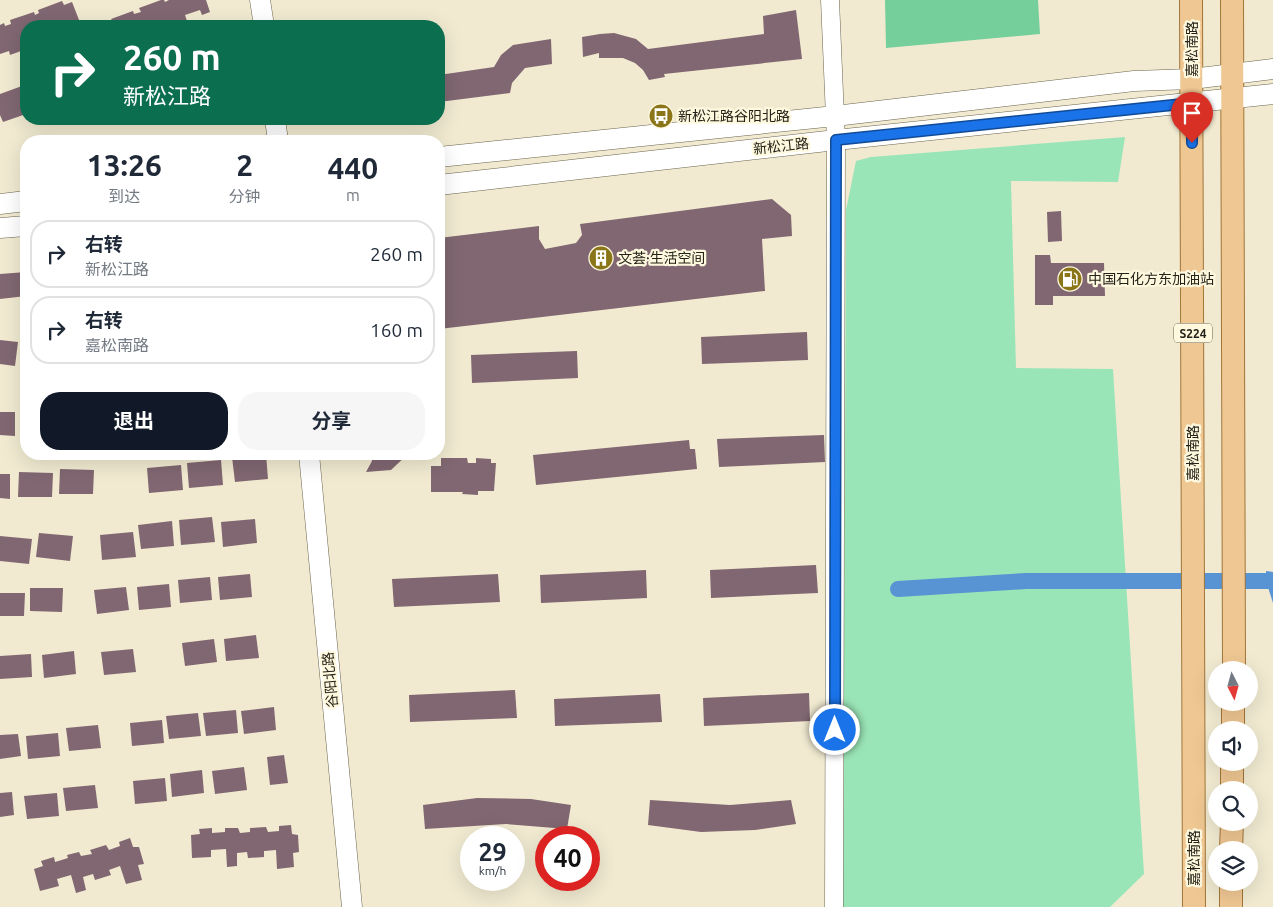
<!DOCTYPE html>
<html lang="zh">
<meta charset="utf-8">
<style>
body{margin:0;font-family:Ubuntu,"Noto Sans SC",sans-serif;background:#f6f6f7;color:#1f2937;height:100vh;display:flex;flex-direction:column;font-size:19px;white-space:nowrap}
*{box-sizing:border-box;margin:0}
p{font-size:16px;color:#747a83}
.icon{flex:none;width:28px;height:28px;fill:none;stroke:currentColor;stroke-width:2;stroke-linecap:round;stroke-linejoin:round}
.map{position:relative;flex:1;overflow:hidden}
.drawer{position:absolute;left:20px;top:135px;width:425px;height:325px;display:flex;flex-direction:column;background:#fff;border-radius:20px;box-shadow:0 5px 20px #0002}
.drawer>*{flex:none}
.top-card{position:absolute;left:20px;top:20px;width:425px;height:105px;border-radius:20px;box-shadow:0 5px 20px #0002;background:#0b6e4f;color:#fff;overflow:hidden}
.needle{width:32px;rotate:174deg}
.buttons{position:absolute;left:1208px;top:661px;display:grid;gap:10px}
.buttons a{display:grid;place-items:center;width:50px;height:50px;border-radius:50%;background:#fff;box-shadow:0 5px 20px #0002;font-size:25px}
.speed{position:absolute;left:460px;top:826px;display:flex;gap:10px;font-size:25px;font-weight:700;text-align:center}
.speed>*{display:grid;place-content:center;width:65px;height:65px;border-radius:50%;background:#fff;box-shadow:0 5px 20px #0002;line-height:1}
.speed small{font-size:12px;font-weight:400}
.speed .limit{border:8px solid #d22;background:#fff;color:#111}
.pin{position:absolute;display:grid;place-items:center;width:42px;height:42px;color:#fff;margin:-51px -21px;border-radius:50% 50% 50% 0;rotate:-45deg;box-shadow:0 0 5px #0007}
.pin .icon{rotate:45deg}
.me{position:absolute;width:55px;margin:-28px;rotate:0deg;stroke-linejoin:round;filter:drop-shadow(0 0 4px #0008)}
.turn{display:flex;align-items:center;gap:18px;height:105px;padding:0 20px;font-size:22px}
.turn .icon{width:65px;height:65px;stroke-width:2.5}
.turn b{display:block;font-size:35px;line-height:42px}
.eta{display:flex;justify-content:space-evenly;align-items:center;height:85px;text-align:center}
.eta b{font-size:30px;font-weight:700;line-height:35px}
.button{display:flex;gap:10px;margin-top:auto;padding:10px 20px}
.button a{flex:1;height:58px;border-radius:20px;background:#111827;color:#fff;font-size:20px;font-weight:700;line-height:58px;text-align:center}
.button a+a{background:#f6f6f7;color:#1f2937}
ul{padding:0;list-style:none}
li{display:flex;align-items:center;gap:15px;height:68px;margin:0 10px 8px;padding:0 10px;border:2px solid #e0e1e3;border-radius:20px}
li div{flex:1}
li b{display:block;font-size:19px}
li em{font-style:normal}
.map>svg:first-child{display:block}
.green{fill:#9ae5b7}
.forest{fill:#75cf9a}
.water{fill:#5894d4}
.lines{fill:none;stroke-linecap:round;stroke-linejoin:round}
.canal{stroke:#5894d4;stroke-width:16}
.building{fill:#806771}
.tertiary-casing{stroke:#6a654e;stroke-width:19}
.secondary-casing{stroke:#6a654e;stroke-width:21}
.primary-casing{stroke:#a17538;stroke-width:24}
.tertiary{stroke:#fff;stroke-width:18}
.secondary{stroke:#fff;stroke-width:20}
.primary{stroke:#efc792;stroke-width:22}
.route-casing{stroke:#114b97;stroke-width:12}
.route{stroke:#1a73e8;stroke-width:9}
.labels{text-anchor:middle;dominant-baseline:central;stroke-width:4.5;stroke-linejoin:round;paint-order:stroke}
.shield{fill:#fef8de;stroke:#656253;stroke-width:1}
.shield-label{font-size:12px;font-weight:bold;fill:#242218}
.street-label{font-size:14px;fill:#242218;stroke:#fef8de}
.poi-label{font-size:14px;fill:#242218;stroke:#fef8de;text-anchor:start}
</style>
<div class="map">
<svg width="1273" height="907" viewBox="0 0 1273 907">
<rect width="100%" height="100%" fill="#f1ead1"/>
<polygon class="green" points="1125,137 1118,182 1011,181 1016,368 1113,369 1144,874 1110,907 843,907 846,210 856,161 871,157"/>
<polygon class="forest" points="885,0 1038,0 1040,34 886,48"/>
<polygon class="water" points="1266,571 1273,572 1273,603 1266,581"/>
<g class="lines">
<polyline class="canal" points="898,589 1026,581 1273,581"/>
</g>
<g class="building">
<polygon points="161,0 164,0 165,2 169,0 206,0 210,12 202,15 200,10 185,15 187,21 174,26 170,26 168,22 158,26 106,26 106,24 113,22 111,19 133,11 134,14 141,12 139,8"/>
<polygon points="62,1 64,5 72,2 81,25 72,26 71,22 58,26 26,26 26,39 24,40 26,45 20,47 21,51 10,55 9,51 0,54 0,25 4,23 5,26 11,24 10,20 34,12 35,15 39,13 38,10"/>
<polygon points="796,10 802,59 664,74 665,77 649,80 643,70 635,63 623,58 599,58 599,53 583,57 582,37 600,34 614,33 636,39 648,49 764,34 763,16"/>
<polygon points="551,39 552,64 525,68 512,83 510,93 439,102 439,75 494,67 501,55 513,45"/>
<polygon points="22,86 23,89 26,88 26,114 3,122 0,115 0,94"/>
<polygon points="772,199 791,215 792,236 762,239 765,291 439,329 439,238 539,226 539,239 545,249 576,243 582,235 580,224"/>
<polygon points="1061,211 1062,241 1048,242 1047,212"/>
<polygon points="1035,255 1050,255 1051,263 1104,263 1105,296 1053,296 1053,305 1035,305"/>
<polygon points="26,272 26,296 0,299 0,274"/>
<polygon points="807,332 808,360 702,364 701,337"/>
<polygon points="0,340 18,342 15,366 0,364"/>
<polygon points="24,347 26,347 26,372 21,371"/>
<polygon points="577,351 578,378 472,383 471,355"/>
<polygon points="0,412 15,412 15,436 0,435"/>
<polygon points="824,435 825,462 719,467 717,439"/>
<polygon points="689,440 690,449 695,449 697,469 536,485 533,455"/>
<polygon points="266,454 268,479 235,482 232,457"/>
<polygon points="371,454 408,454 391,470 366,472 372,461"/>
<polygon points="441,458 467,458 468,463 476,463 476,458 491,459 491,463 496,463 494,491 478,491 478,495 462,494 463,492 431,492 431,466 441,466"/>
<polygon points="221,460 223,485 189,488 187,463"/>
<polygon points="181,465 183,490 149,493 147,468"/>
<polygon points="60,469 94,470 93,494 59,494"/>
<polygon points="19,472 53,473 52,497 18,497"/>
<polygon points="0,474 10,474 10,499 0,498"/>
<polygon points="212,517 215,542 181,545 179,520"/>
<polygon points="255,519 257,543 223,547 221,522"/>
<polygon points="172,521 174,546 141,549 138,525"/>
<polygon points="133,532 136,557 102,560 100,535"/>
<polygon points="39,533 73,536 70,561 36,557"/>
<polygon points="0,536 32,539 29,564 0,561"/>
<polygon points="816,565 818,593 711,598 710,570"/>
<polygon points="646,570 647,598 541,603 540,575"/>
<polygon points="250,574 252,597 220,600 218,577"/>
<polygon points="498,574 500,602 394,607 392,579"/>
<polygon points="210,577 212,600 180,603 178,580"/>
<polygon points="169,584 171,607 139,610 137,587"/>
<polygon points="126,587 129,610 97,614 94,590"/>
<polygon points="30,588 63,588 62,612 30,611"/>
<polygon points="0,593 25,593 24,616 0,616"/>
<polygon points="256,635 259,658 226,661 224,639"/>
<polygon points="214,639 217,662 185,666 182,643"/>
<polygon points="133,649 136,672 104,675 101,652"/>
<polygon points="74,651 76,674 44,678 42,655"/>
<polygon points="31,654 32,677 0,679 0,656"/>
<polygon points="515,690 517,718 410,722 409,695"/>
<polygon points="809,693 810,721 704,726 703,698"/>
<polygon points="660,694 662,722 555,726 554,699"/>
<polygon points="274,707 276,730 244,734 241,711"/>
<polygon points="236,710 238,733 206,736 203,713"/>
<polygon points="198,713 201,736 169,739 166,716"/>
<polygon points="162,720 164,743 132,746 130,723"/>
<polygon points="98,725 101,748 69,751 66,728"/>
<polygon points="58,733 60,756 28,759 26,736"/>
<polygon points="18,734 21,756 0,759 0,735"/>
<polygon points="284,755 288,783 270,785 267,757"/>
<polygon points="244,767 247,790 215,794 212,771"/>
<polygon points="202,770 204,793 172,797 170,774"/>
<polygon points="165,778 167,801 135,804 133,781"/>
<polygon points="95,785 98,808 66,811 63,788"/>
<polygon points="12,792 14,815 0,817 0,793"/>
<polygon points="57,793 59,816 27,819 24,796"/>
<polygon points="477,798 531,799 571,805 567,829 506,824 425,829 423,805"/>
<polygon points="650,800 730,805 791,800 796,824 755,830 701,832 648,825"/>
<polygon points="291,825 292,834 298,835 299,852 293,853 294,867 277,869 276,850 264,851 264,857 248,858 247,852 237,853 237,866 227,867 226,849 211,850 211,857 192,858 191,835 200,834 199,829 212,828 212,833 225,832 225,828 238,828 240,833 250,832 250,828 266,827 268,832 279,831 279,826"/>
<polygon points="130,838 133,847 139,847 144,864 138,865 142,880 126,884 120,866 109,870 111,875 95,880 93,874 83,877 86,890 76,893 71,875 57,879 59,886 40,891 34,869 43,866 41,861 54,857 55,862 68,858 67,855 79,852 81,856 92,854 90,850 106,845 109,850 120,846 119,842"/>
</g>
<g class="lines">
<defs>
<polyline id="tertiary" points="830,0 836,140 834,907"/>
<g id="secondary">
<polyline points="260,0 264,26"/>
<polyline points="275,119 278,141"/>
<polyline points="439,157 835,116 1134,81 1192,79 1273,69"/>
<polyline points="439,185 836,140 1273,94"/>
<polyline points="0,204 26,201"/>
<polyline points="0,228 26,226"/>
<polyline points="309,454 352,907"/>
</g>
<g id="primary">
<polyline points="1191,0 1194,907"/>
<polyline points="1232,0 1234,670"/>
<polyline points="1233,730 1233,702"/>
<polyline points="1232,790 1232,762"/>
<polyline points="1231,850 1232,822"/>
<polyline points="1231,907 1231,882"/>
</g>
</defs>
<use href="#tertiary" class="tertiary-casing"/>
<use href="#secondary" class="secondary-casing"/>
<use href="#primary" class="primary-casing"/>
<use href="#tertiary" class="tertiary"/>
<use href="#secondary" class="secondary"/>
<use href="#primary" class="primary"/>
</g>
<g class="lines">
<defs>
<polyline id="route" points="835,730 836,140 1192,103 1192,143"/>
</defs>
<use href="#route" class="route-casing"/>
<use href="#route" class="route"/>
</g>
<defs>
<symbol id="bus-disc" viewBox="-11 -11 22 22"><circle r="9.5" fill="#8a7518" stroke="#fef8de"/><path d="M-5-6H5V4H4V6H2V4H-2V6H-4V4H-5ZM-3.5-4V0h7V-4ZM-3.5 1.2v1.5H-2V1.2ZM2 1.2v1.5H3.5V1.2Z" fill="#fff"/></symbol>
<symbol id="building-disc" viewBox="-11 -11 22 22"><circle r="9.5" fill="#8a7518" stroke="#fef8de"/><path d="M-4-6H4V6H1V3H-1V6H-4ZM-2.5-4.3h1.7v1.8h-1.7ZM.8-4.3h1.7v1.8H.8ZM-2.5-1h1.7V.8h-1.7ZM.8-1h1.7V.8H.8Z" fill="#fff"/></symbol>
<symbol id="fuel-disc" viewBox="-11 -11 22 22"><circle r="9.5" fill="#8a7518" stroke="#fef8de"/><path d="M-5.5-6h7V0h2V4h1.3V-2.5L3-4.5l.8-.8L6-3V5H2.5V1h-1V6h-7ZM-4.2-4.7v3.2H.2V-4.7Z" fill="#fff"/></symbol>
</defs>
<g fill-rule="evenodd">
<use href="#bus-disc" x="647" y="102" width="28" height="28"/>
<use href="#building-disc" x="587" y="244" width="28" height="28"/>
<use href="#fuel-disc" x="1056" y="265" width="28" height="28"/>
</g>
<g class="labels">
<rect class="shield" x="1174" y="323.5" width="38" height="19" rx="4"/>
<g class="shield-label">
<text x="1193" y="333">S224</text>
</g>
<g class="street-label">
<text transform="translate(1192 49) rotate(-90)">嘉松南路</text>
<text transform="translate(781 146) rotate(-6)">新松江路</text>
<text transform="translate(1193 453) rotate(-90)">嘉松南路</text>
<text transform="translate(330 680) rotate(-95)">谷阳北路</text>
<text transform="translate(1194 858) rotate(-90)">嘉松南路</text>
</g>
<g class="poi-label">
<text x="678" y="116">新松江路谷阳北路</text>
<text x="618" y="258">文荟·生活空间</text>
<text x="1088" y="279">中国石化方东加油站</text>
</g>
</g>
</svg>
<div class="buttons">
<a><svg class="needle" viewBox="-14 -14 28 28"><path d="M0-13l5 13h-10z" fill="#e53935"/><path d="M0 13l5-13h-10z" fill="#747a83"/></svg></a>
<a><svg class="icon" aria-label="sound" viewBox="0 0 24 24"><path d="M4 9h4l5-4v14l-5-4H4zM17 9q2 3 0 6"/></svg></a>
<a><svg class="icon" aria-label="search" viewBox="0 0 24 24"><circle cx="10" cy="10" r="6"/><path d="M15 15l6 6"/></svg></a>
<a><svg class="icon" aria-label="layers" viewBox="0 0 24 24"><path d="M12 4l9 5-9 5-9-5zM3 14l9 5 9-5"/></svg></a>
</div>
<div class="speed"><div>29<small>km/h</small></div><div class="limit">40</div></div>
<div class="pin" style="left:1192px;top:143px;background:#d93025"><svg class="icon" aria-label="arrive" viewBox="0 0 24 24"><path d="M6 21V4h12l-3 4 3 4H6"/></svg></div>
<svg class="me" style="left:835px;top:730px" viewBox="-20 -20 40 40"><circle r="17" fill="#1a73e8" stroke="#fff" stroke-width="3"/><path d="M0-11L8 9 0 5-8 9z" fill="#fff"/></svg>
<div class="top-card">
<div class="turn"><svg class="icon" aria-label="right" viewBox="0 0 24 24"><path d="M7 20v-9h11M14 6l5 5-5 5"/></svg><div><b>260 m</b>新松江路</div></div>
</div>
<section class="drawer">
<div class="eta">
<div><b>13:26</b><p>到达</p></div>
<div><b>2</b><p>分钟</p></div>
<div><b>440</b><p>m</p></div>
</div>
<ul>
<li><svg class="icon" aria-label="right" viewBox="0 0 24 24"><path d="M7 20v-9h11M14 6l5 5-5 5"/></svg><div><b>右转</b><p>新松江路</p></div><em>260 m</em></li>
<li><svg class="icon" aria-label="right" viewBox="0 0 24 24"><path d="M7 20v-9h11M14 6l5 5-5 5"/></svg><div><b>右转</b><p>嘉松南路</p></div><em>160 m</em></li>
</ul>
<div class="button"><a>退出</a><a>分享</a></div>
</section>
</div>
